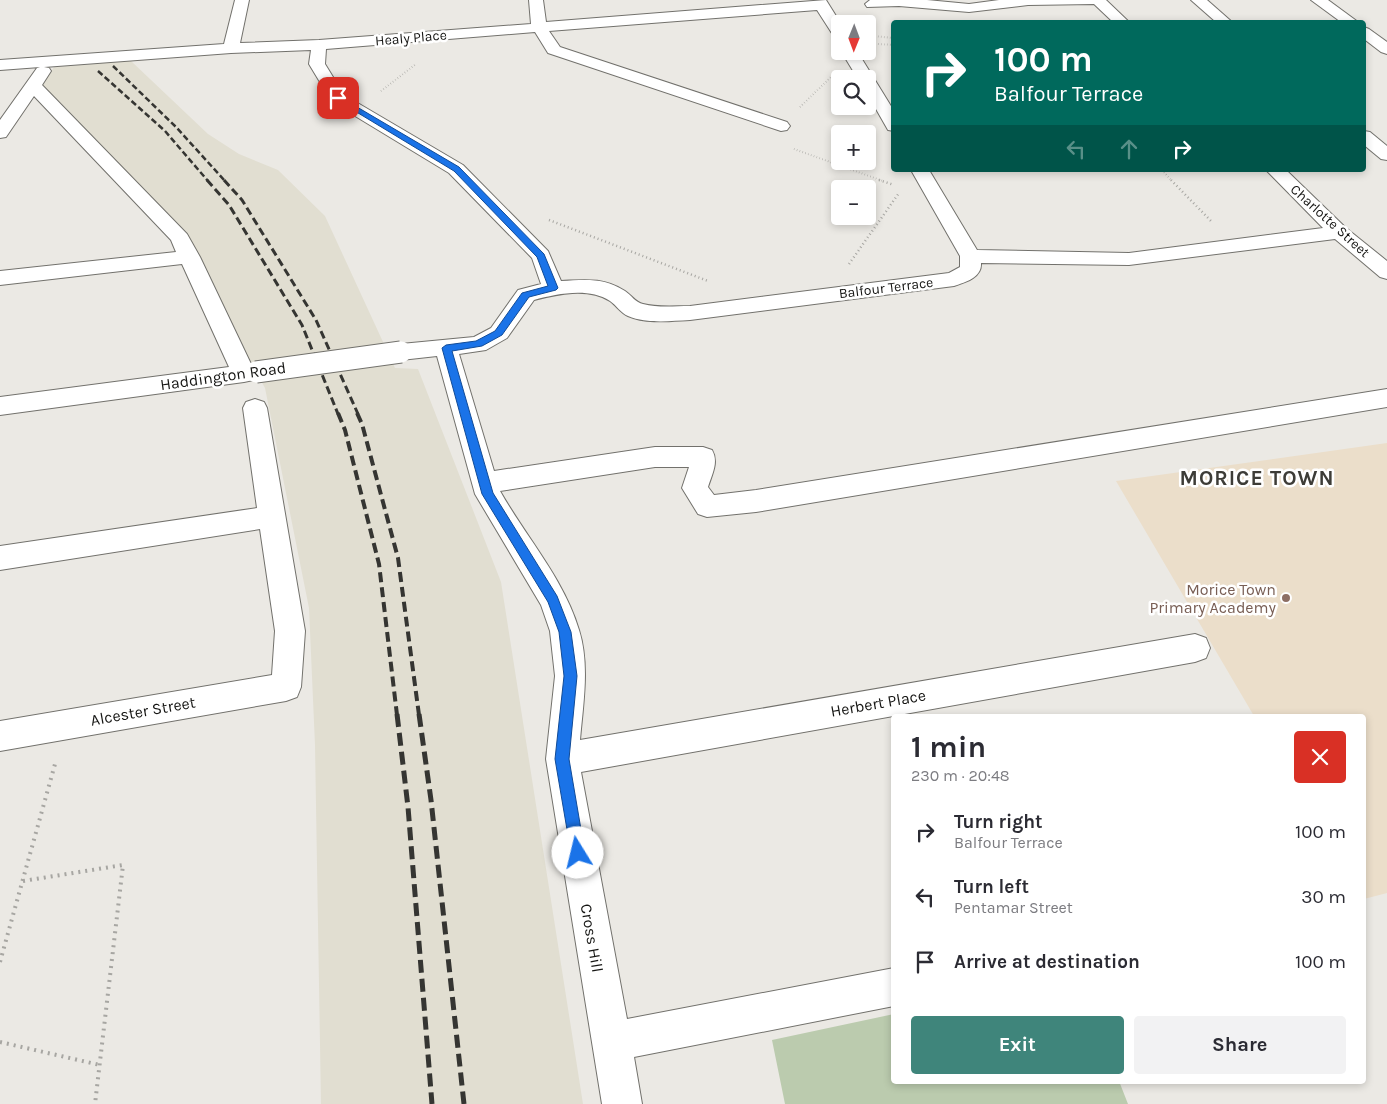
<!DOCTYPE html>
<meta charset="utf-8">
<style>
body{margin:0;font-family:Karla,sans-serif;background:#f2f2f3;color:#2b2b33;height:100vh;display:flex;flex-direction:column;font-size:19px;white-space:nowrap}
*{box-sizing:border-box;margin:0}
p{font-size:16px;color:#7c7c81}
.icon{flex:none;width:28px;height:28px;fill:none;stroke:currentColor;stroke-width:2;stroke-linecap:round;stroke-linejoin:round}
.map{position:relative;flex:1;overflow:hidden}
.details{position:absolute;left:891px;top:714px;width:475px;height:370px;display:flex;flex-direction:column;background:#fff;border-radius:5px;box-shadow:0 2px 8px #0003}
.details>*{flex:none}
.hud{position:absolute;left:891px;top:20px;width:475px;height:152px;border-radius:5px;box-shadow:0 2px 8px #0003;background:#00695c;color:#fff;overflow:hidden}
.needle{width:32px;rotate:181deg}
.fabs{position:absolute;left:831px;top:15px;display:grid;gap:10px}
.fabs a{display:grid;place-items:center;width:45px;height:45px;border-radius:5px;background:#fff;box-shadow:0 2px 8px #0003;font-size:25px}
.pin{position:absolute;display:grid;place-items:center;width:42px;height:42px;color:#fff;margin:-21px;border-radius:10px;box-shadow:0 2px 8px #0006}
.me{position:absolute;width:55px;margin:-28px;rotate:351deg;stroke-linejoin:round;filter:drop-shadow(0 0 4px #0008)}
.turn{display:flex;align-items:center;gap:18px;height:105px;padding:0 20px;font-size:22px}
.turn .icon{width:65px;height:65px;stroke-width:2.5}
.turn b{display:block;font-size:35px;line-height:42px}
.lanes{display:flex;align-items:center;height:48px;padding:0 20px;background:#0003;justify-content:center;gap:25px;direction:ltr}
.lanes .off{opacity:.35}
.round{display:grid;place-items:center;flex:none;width:52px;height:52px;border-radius:5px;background:#f2f2f3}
.head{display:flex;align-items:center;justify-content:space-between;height:85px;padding:0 20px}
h1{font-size:30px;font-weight:700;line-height:38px}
.action{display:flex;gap:10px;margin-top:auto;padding:10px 20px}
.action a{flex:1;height:58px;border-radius:5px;background:#3f857b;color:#fff;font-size:20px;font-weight:700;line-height:58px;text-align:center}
.action a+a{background:#f2f2f3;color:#2b2b33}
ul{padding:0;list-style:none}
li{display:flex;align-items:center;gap:15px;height:65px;padding:0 20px}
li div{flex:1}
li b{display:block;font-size:19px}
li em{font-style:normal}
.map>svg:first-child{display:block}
.built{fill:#e1ded1}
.education{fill:#ebdeca}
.green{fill:#bbcbae}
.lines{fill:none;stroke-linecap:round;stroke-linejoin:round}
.minor-casing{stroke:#72716c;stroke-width:2}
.path-far2{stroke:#a7a6a2;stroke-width:2;stroke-dasharray:0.5 2.5;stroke-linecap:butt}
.path-far1{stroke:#a7a6a2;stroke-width:2.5;stroke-dasharray:1 3;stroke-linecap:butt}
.path{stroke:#a7a6a2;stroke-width:4;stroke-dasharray:2 5;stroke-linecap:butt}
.minor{fill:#fff;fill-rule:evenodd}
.rail-far3{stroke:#353532;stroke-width:2.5;stroke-dasharray:6 3;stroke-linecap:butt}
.rail-far2{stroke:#353532;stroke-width:3;stroke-dasharray:8 4;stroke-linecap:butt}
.rail-far1{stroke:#353532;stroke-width:4;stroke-dasharray:10 5;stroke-linecap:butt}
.rail{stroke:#353532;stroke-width:5;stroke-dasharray:13 6;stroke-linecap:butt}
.minor-bridge-casing{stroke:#72716c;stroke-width:23;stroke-linecap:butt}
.minor-bridge{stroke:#fff;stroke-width:21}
.route{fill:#1a73e8;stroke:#114b97}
.education-dot{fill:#8d6e63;stroke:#fff;stroke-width:2}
.labels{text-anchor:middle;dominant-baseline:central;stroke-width:5;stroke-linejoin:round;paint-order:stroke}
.far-street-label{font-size:14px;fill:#151513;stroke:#fff}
.street-label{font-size:16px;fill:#151513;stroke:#fff}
.education-label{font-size:16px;fill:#785e54;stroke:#fff;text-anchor:end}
.district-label{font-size:21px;font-weight:bold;letter-spacing:1px;fill:#3d3c37;stroke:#fff}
</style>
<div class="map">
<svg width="1387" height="1104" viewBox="0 0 1387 1104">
<rect width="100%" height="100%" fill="#ebe9e4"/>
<polygon class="built" points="131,61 208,134 239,154 278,170 325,216 395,368 418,369 501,582 583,1104 321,1104 315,745 309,608 265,388 246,354 191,243 42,86 54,67"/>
<polygon class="education" points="1387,443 1387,893 1364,899 1364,716 1254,716 1116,481"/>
<polygon class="green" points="894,1014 894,1081 1119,1081 1128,1104 785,1104 772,1040"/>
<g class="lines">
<defs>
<g id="minor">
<path d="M 235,0 L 249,0 L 240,43 L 319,40 L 531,24 L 529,0 L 543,0 L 546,22 L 826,0 L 841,24 L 840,40 L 835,38 L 817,10 L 549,31 L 560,47 L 787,122 L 790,126 L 787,130 L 781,131 L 548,53 L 535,32 L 326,49 L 325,64 L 344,95 L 463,165 L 548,251 L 561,281 C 585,280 603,277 625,291 C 631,295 636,303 643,304 C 658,308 675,306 690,306 L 949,273 L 960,267 L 960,256 L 911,170 L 929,170 L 977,250 L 1129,253 L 1323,228 L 1266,170 L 1286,170 L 1346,228 L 1387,261 L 1387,279 L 1380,277 L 1335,239 L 1129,265 L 981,263 C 982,277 967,282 954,286 L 690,320 C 670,321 647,324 628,316 C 621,313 616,305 610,301 C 588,287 557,294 534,300 L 507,338 L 486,350 L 459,354 L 494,471 L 655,447 L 703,447 L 712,450 C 719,462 712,474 708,487 L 714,495 L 756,490 L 1387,389 L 1387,407 L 756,512 L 707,517 L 698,514 L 682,488 L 689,467 L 655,467 L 500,491 C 526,537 564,579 579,630 C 590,665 583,704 580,740 L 1195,634 L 1206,638 L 1210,648 L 1206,658 L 1195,662 L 581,772 L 627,1019 L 894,968 L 894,1006 L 634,1057 L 642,1104 L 602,1104 L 546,759 L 555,676 L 550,631 L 541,605 L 475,494 L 437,356 L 401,360 L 393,358 L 390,352 L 393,346 L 401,344 L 474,337 L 491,328 L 518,290 L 541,284 L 532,258 L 449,173 L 332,102 L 309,64 L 311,50 L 231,53 L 44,67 L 49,68 L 51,71 L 42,85 L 187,234 L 200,257 L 251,364 L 264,366 L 268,372 L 264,378 L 244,382 L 0,415 L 0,397 L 229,367 L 182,264 L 0,285 L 0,271 L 176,252 L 171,240 L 34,96 L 6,137 L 0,138 L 0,120 L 37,68 L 40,67 L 0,70 L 0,60 L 224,44 Z"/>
<polygon points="870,0 927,0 969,4 999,0 1106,0 1129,22 1113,22 1094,4 1028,5 969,12 899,6 867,7 865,4"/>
<polygon points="1191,0 1207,0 1232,22 1216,22"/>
<polygon points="1311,0 1328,0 1358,22 1341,22"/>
<polygon points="1364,27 1369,29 1387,42 1387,54 1381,52 1364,39"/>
<polygon points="841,51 857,51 894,111 894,131 888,130 868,95 868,79 858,79"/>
<polygon points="1364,131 1370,132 1387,146 1387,160 1381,159 1364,145"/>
<polygon points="255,399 264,402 267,408 305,631 301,687 297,697 286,701 0,751 0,721 272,675 275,631 260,529 0,570 0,546 257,508 243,408 246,402"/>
</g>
</defs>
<use href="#minor" class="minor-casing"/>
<g class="path-far2">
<polyline points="872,36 894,38"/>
<polyline points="878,44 894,45"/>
<polyline points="381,91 416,64"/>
<polyline points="800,107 831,77"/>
<polyline points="794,149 883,181"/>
<polyline points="1162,170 1172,181"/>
</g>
<g class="path-far1">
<polyline points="879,180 894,185"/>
<polyline points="1171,180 1211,221"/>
<polyline points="549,220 708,281"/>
<polyline points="849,264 899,193"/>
</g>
<g class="path">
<polyline points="23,881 123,865 95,1104"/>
<polyline points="0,962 55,764"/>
<polyline points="0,1042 100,1065"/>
</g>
<use href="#minor" class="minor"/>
<g class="rail-far3">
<polyline points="113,66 176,127 225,181"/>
<polyline points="98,71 165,131 208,181"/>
</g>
<g class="rail-far2">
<polyline points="207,180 229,205 302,325 338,414"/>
<polyline points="224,180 242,200 316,320 358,414"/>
</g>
<g class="rail-far1">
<polyline points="338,413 345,430 379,564 397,715"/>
<polyline points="357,413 362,424 398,558 419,715"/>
</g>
<g class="rail">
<polyline points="397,714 408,807 432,1104"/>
<polyline points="419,714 431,800 464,1104"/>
</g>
<defs>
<polyline id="minor-bridge" points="256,372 401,352"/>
</defs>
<use href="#minor-bridge" class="minor-bridge-casing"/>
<use href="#minor-bridge" class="minor-bridge"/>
</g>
<polygon class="route" points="335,97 340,97 459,167 544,254 558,288 556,290 529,297 502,335 482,346 452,351 493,493 557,596 571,632 577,676 569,759 585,853 583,858 578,860 573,858 571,853 555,759 564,676 559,632 548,602 482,494 442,348 446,345 476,341 495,331 522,293 548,286 537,257 454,171 335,99"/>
<circle class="education-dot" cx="1286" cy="598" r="5"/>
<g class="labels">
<g class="far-street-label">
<text transform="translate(411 38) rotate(-5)">Healy Place</text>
<text transform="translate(1330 221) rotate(42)">Charlotte Street</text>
<text transform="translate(886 288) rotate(-7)">Balfour Terrace</text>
</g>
<g class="street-label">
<text transform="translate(223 376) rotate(-8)">Haddington Road</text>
<text transform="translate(878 703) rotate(-10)">Herbert Place</text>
<text transform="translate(143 711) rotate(-10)">Alcester Street</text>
<text transform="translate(592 938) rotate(80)">Cross Hill</text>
</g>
<g class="education-label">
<text x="1276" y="589">Morice Town<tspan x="1276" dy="18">Primary Academy</tspan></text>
</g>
<g class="district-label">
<text x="1257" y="478">MORICE TOWN</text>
</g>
</g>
</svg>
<div class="fabs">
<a><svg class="needle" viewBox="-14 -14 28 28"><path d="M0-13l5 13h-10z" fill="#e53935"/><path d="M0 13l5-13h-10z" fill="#7c7c81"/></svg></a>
<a><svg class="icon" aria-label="search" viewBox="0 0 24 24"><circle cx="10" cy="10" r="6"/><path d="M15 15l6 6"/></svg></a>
<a>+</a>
<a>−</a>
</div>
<div class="pin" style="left:338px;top:98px;background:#d93025"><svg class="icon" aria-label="arrive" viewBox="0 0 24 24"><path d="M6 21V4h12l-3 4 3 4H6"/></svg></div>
<svg class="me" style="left:578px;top:853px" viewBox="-20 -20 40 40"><circle r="19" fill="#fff"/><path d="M0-13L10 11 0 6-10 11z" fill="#1a73e8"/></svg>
<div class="hud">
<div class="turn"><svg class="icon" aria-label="right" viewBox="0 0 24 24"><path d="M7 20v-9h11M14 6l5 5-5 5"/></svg><div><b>100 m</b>Balfour Terrace</div></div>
<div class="lanes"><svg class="icon off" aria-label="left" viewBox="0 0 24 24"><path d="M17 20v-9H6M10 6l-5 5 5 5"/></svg><svg class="icon off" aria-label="ahead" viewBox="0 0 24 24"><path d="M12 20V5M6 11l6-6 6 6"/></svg><svg class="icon" aria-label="right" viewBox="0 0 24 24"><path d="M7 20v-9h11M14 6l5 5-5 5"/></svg></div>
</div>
<section class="details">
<div class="head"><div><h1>1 min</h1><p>230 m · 20:48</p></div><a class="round" style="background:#d93025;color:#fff"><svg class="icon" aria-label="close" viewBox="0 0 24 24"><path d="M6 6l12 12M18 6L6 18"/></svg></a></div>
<ul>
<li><svg class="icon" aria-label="right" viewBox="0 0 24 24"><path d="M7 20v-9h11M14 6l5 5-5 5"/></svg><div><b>Turn right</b><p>Balfour Terrace</p></div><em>100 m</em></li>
<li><svg class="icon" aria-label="left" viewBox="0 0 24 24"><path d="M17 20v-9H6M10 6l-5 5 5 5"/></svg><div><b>Turn left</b><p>Pentamar Street</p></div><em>30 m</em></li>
<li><svg class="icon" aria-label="arrive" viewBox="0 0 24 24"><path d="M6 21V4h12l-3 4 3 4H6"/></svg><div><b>Arrive at destination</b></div><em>100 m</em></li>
</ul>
<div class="action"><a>Exit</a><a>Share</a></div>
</section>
</div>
